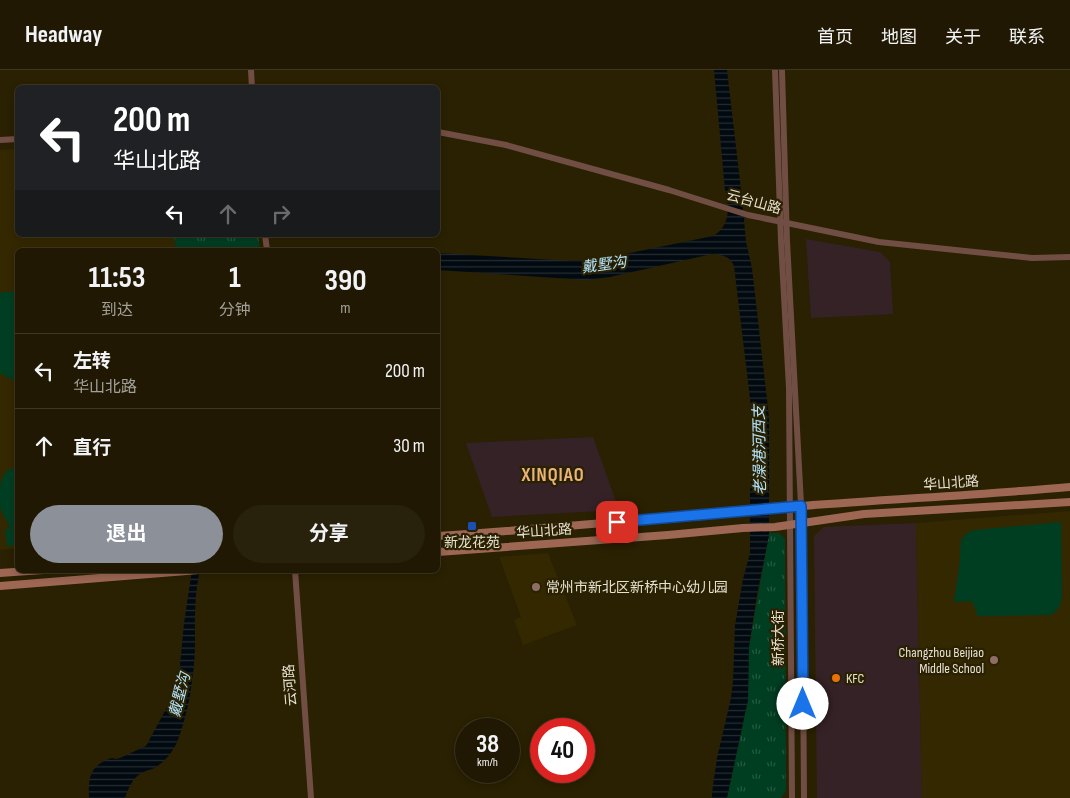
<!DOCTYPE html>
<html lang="zh">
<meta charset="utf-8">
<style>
body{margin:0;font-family:"Sofia Sans Condensed","Noto Sans SC",sans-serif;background:#28210c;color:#f1f3f6;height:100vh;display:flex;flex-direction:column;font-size:19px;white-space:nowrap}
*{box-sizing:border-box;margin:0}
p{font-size:16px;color:#a2a099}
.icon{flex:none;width:28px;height:28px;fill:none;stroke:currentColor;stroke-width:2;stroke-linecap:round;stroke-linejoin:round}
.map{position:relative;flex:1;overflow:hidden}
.panel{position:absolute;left:15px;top:178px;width:425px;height:325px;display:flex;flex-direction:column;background:#201802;border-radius:8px;box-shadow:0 2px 8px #0003,0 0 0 1px #3d3724}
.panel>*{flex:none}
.guide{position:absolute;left:15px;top:15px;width:425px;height:152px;border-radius:8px;box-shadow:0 2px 8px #0003,0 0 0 1px #3d3724;background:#202124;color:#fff;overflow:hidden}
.speed{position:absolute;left:455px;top:648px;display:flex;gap:10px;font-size:25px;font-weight:700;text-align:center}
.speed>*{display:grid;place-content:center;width:65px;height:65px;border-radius:50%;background:#201802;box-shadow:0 2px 8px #0003,0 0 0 1px #3d3724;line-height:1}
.speed small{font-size:12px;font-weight:400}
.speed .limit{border:8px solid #d22;background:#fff;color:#111}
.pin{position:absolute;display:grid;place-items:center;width:42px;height:42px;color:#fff;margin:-21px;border-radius:10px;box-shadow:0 2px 8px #0006}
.me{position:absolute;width:55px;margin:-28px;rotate:0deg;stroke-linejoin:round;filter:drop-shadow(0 0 4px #0008)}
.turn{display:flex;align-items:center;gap:18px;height:105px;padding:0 15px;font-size:22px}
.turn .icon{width:65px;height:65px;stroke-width:2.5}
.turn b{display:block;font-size:35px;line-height:42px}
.lanes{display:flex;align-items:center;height:48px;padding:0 15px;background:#0003;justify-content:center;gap:25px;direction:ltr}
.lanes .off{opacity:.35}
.eta{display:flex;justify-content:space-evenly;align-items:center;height:85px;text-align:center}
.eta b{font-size:30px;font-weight:700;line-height:35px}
.action{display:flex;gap:10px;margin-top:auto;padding:10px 15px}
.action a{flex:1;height:58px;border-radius:30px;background:#8c9099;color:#fff;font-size:20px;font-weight:700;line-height:58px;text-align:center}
.action a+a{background:#28210c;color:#f1f3f6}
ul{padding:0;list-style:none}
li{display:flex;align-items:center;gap:15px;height:75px;padding:0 15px;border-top:1px solid #3d3724}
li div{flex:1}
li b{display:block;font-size:19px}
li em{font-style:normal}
header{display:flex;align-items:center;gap:30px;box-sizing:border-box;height:70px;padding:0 25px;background:#201802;border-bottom:1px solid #3d3724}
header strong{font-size:24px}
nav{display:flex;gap:28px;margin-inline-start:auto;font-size:18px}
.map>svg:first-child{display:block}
.commercial{fill:#352226}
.built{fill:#342800}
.grass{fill:url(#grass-tufts)}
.garden{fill:#003e22}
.water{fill:url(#water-rules)}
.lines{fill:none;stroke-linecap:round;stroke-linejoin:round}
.tertiary{stroke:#714e43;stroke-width:6}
.secondary{stroke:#9d6754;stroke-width:8}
.route-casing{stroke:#114b97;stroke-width:12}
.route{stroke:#1a73e8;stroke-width:9}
.transit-dot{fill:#1a4fb4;stroke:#2a2002;stroke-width:2}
.education-dot{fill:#8d6e63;stroke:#2a2002;stroke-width:2}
.food-dot{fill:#e8710a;stroke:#2a2002;stroke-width:2}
.labels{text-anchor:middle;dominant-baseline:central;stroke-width:4.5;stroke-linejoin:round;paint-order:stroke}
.street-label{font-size:14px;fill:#e7e1d0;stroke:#2a2002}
.poi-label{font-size:14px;fill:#e7e1d0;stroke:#2a2002;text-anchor:start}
.water-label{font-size:15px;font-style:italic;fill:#b3e2f8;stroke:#2a2002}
.district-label{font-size:19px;font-weight:bold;letter-spacing:1px;fill:#eab577;stroke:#2a2002}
</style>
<header>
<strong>Headway</strong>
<nav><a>首页</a><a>地图</a><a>关于</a><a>联系</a></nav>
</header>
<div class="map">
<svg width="1070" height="728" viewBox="0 0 1070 728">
<defs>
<pattern id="grass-tufts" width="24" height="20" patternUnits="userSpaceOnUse" patternTransform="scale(1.25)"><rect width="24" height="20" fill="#003e22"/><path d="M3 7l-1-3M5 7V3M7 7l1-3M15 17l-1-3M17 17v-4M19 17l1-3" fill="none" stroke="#255a41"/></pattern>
<pattern id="water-rules" width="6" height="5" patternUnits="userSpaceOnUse" patternTransform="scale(1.25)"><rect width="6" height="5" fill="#010a10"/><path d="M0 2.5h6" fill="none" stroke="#262d32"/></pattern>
</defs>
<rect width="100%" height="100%" fill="#2a2002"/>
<g class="commercial">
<polygon points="806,169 880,182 890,192 893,244 811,248"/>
<polygon points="593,367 619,440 492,447 466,373"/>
<polygon points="916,453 922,728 817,728 814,466 824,457"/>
</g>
<g class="built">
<polygon points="17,79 18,165 174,165 176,180 18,180 17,478 0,480 0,80"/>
<polygon points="1070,441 1070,728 922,728 916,453"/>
<polygon points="548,483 577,555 523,575 514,550 521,547 499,487"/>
</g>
<g class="grass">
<polygon points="174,165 258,165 260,180 176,180"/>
<polygon points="769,463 779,463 785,469 786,721 781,728 727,728 748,630 749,577"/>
</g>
<g class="garden">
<polygon points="17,221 18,221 17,310 13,310 0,303 0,223"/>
<path d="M 17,397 L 17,457 L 9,458 C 9,450 3,447 1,440 C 0,437 0,432 0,428 C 0,414 0,400 17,397 Z"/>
<path d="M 1061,452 L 1062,526 C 1061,535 1059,540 1051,545 L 978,546 L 972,531 L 954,532 L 959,499 L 961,470 L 967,463 L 974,460 Z"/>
<polygon points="17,458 17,475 7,476 5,459"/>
</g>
<g class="water">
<path d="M 714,0 L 727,0 L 742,128 L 746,172 L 752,198 L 769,347 L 769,466 L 757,525 L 749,577 L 748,630 L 727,728 L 712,728 L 712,723 L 717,688 L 731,628 L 733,611 L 735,555 L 743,509 L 750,483 L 750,422 L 754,378 L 752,345 L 734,196 C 730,186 723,185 712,184 L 610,207 L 586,210 L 438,200 L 438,183 L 572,191 L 591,191 L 713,166 C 730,157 730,136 725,120 Z"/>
<path d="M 192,500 L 200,500 C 194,525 195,551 195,577 C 194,607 189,639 179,667 C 175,679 167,690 156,697 C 152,700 146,700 142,703 C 133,707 128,719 125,728 L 89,728 C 88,707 90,695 112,688 L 116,689 L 120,688 L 146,676 L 178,617 L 184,553 Z"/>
</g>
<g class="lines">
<g class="tertiary">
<polyline points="251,0 252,18"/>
<polyline points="775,0 781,171 789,318 792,728"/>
<polyline points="782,0 787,171 802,453 804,728"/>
<polyline points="438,62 506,75 669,120 748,145 879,172 1032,188 1070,187"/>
<polyline points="0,70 18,69"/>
<polyline points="265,165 267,180"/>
<polyline points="295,500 311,728"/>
</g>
<g class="secondary">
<path d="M 438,466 C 559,458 681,446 803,436 C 892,429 981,425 1070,417"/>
<polyline points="438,482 668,465 743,458 775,457 864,444 1070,432"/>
<polyline points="0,503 43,500"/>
<polyline points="0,516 199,500"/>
</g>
</g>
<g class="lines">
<defs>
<polyline id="route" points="617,452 801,436 803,634"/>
</defs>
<use href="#route" class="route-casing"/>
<use href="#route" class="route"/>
</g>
<rect class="transit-dot" x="467" y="451" width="10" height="10" rx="2.5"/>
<g class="education-dot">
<circle cx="536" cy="517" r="5"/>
<circle cx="994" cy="590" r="5"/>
</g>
<circle class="food-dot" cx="836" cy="608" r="5"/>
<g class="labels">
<g class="street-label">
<text transform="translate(754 132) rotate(15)">云台山路</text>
<text transform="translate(951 413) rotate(-4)">华山北路</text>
<text transform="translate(544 461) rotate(-4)">华山北路</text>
<text transform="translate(778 568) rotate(-90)">新桥大街</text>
<text transform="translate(290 615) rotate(-94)">云河路</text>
</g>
<g class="poi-label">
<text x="472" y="472" text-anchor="middle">新龙花苑</text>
<text x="546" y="517">常州市新北区新桥中心幼儿园</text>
<text x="984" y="582" text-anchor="end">Changzhou Beijiao<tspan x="984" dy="16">Middle School</tspan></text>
<text x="846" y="608">KFC</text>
</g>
<g class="water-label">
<text transform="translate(604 195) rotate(-8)">戴墅沟</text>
<text transform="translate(760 380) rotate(-91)">老澡港河西支</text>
<text transform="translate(180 625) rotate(-76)">戴墅沟</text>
</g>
<g class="district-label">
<text x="553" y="405">XINQIAO</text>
</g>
</g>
</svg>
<div class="speed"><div>38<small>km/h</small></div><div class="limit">40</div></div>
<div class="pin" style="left:617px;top:452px;background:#d93025"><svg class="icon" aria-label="arrive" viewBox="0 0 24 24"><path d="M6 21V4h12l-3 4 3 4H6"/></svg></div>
<svg class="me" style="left:803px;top:634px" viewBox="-20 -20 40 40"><circle r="19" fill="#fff"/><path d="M0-13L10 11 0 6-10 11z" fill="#1a73e8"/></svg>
<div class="guide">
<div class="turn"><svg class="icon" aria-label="left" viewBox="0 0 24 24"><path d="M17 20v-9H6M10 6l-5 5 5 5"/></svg><div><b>200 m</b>华山北路</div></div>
<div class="lanes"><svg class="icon" aria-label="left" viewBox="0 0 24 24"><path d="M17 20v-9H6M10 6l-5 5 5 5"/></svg><svg class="icon off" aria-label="ahead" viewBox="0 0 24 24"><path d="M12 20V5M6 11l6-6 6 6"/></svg><svg class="icon off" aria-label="right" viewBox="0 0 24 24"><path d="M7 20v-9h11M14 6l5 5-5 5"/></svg></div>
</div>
<section class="panel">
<div class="eta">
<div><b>11:53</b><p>到达</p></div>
<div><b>1</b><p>分钟</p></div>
<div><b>390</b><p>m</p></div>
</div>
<ul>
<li><svg class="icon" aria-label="left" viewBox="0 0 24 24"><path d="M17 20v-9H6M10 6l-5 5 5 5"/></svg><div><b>左转</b><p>华山北路</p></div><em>200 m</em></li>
<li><svg class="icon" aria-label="ahead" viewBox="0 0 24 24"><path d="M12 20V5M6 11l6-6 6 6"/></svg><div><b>直行</b></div><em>30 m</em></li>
</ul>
<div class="action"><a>退出</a><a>分享</a></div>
</section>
</div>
